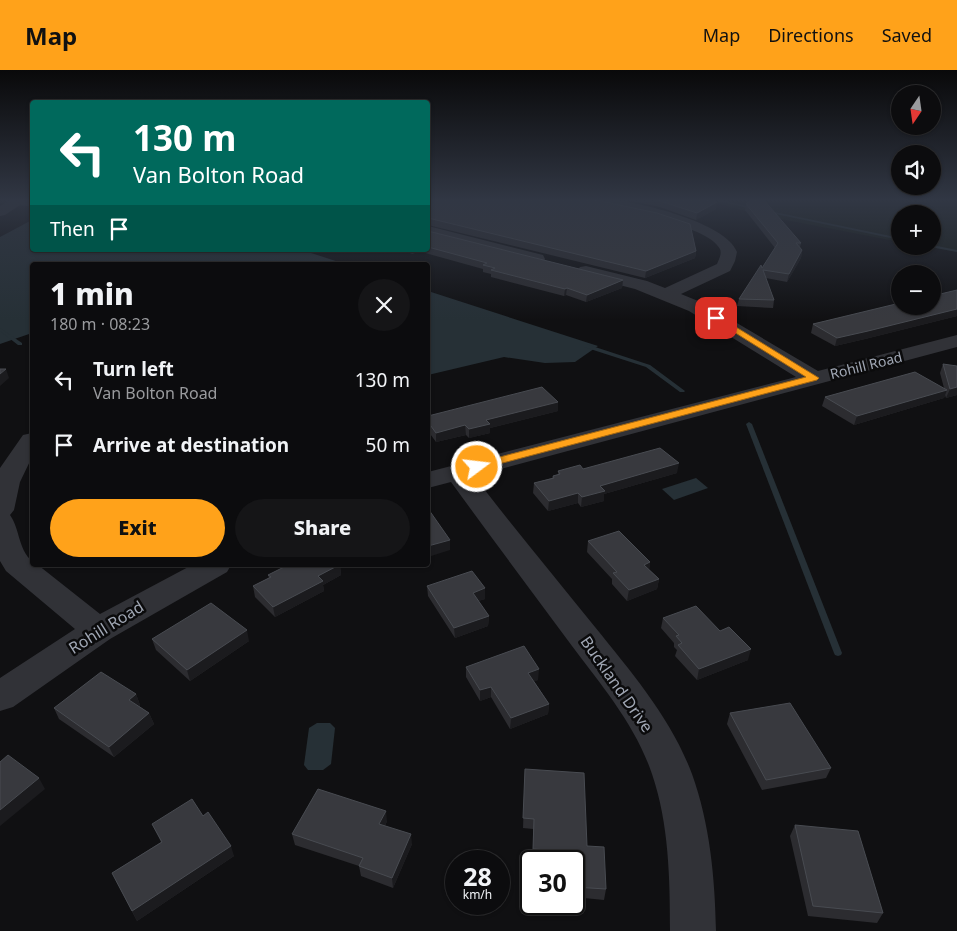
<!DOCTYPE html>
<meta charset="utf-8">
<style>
body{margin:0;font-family:"Noto Sans",sans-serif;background:#151517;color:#f1f3f6;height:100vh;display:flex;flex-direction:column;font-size:19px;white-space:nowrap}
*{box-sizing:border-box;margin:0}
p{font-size:16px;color:#9a9b9e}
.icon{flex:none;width:28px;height:28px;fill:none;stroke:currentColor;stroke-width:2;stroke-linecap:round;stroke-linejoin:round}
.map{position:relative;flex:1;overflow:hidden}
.sheet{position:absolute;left:30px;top:192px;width:400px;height:305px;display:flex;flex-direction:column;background:#0c0c0e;border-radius:5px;box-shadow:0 1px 4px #0004,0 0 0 1px #2c2c2e}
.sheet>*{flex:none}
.hud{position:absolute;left:30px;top:30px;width:400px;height:152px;border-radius:5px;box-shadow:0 1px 4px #0004,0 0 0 1px #2c2c2e;background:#00695c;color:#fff;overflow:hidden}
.needle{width:32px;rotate:193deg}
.buttons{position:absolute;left:891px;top:15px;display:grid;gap:10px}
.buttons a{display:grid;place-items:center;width:50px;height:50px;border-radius:50%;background:#0c0c0e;box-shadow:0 1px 4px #0004,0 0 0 1px #2c2c2e;font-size:25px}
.speed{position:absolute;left:445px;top:780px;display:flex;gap:10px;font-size:25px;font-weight:700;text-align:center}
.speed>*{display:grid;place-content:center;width:65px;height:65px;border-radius:50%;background:#0c0c0e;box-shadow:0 1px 4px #0004,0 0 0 1px #2c2c2e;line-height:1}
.speed small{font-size:12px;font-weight:400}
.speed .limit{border:2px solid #111;border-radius:8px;background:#fff;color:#111}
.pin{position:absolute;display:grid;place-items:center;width:42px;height:42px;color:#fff;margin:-21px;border-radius:10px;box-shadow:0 2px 8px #0006}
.me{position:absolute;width:55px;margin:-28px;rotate:75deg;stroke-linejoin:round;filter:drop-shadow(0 0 4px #0008)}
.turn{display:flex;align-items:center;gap:18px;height:105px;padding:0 20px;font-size:22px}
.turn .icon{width:65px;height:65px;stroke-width:2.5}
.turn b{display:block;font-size:35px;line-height:42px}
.then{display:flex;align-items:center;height:48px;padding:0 20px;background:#0003;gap:10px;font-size:19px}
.round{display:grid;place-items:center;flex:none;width:52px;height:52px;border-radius:26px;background:#151517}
.headline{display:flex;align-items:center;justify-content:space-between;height:85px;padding:0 20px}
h1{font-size:30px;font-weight:800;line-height:38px}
.primary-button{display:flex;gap:10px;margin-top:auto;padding:10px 20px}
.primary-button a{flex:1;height:58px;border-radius:30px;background:#ffa21a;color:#111;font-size:20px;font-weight:800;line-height:58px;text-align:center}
.primary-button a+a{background:#151517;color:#f1f3f6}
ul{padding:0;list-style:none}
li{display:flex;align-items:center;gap:15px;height:65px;padding:0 20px}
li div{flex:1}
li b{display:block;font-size:19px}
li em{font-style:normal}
header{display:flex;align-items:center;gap:30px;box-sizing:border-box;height:70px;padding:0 25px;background:#ffa21a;color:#111}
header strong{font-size:24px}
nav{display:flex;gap:28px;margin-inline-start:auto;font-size:18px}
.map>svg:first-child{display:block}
.green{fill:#161c17}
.water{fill:#263036}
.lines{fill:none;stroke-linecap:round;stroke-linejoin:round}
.stream{fill:#263036;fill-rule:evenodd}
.minor{fill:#313237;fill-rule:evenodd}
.tertiary{fill:#313237;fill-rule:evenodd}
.wall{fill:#2c2c30}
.shaded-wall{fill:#1b1b1e}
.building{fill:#38393e;stroke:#484b51}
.route{fill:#ffa21a;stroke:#a66911}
.labels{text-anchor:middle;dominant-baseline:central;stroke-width:5;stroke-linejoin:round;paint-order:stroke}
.street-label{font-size:14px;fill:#a0a7b4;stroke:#0b0b0c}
.near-street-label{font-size:16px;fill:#a0a7b4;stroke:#0b0b0c}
</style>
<header>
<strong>Map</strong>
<nav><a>Map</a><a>Directions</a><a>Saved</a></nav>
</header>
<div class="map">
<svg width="957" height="861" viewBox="0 0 957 861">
<rect width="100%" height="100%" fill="#101012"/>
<polygon class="green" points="700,129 957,129 957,182 923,176 932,176 932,144 900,144 900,172 760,145"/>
<g class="water">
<polygon points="32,150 32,180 302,180 348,195 32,195 32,263 0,274 0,167"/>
<polygon points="428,221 598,276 575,292 545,293 504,287 428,305"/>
<polygon points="696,408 708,418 674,430 662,419"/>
<polygon points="317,653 330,653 335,658 331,694 323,700 308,700 304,695 309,658"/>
</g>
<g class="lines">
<g class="stream">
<polygon points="708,129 716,129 755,138 753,139"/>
<polygon points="765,140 900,168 900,170 766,142 764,141"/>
<polygon points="932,175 957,180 957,182 931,177 932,176"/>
<polygon points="0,258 22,273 22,275 18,275 0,261"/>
<polygon points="586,274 650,295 685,321 684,322 680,322 646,297 584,277 584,275"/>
<polygon points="749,352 752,354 842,583 841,585 838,586 835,585 834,583 746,354"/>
</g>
<g class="minor">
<polygon points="12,129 32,129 32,136 12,135 10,132"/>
<path d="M 581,129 C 590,129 599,128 608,129 C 638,132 726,152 737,182 L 735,191 L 730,201 L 681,224 L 703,233 L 818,301 L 957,265 L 957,277 L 474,406 C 513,457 554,506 595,557 C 632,603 671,648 692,704 C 710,754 715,808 716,861 L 670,861 C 670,809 669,754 652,704 C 636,656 602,616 572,576 C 532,522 491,467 451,412 L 428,418 L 428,402 L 796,307 L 689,241 L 635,219 L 580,205 L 577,201 L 580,197 L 586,196 L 647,211 L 665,218 L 717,194 C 719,189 722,184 720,179 C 708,154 610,139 583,132 Z"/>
<polygon points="428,156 543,185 545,189 543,193 537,194 428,166"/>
<path d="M 32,363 L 32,387 L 20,412 L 14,440 L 10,445 C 20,459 18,479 32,491 L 32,495 L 38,495 L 100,544 L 192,495 L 231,495 L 227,502 L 110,569 L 13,637 L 0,641 L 0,608 L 75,559 L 6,501 L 0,491 L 0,398 L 23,365 Z"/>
</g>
<polygon class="tertiary" points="12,129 29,129 5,145 0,146 0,136"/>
</g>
<g class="wall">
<polygon points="428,129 696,181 695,188 645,208 428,155"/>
<polygon points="622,129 702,129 716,139 696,150 660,137"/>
<polygon points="746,134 801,173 800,177 802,180 801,188 787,212 766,208 774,230 773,238 737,236 739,229 762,198 775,178 745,140"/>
<polygon points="428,161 623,210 622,218 586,232 566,225 564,226 491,207 491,204 483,202 483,199 418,181 413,184 399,180 428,180"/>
<polygon points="957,220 957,246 865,269 835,276 811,263 813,254"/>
<polygon points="943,294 957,296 957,325 946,328 945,325 944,328 854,355 822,336 825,327 944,318 940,303"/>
<polygon points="558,341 490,358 490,363 469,368 466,365 436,372 428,361 428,346"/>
<polygon points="583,399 677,403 604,424 604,431 581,437 578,433 548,441 533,423 534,413 552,408 553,406 558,405 558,401"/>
<polygon points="588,471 650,492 649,500 659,509 657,519 627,531 612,514 612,509 587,482"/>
<polygon points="340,495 341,505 323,515 324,521 275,547 255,527 253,516 269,508 268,505"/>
<polygon points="427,516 485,529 478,531 489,546 488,556 455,568 428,526"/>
<polygon points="663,548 748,590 697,610 675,586 677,580 674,577 674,573 661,558"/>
<polygon points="152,569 249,571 190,611 156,580"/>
<polygon points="466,597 538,610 534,611 549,634 548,644 510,659 491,627 480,631 466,607"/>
<polygon points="136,624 140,635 139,636 149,643 154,654 114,687 59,649 54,638"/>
<polygon points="730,643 831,698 826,708 762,720 727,654"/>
<polygon points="525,699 587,776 606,819 604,830 574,827 574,791 548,791 548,790 533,789 533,759 523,758"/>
<polygon points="203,746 234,786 137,851 112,803 161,772 152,754"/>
<polygon points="387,751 385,756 412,774 393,818 361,806 359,796 295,775 292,764"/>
<polygon points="795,755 883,843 877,853 808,846 790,766"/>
</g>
<g class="shaded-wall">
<polygon points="717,132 716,139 696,150 697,143"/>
<polygon points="412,180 418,180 418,181 413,184"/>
<polygon points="802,180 801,188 787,212 789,204"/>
<polygon points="696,181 695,188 645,208 646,201"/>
<polygon points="623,210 622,218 586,232 587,225"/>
<polygon points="567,218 566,225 564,226 565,219"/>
<polygon points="957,239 957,246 865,269 835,276 837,268"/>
<polygon points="6,299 9,308 0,316 0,304"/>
<polygon points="957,317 957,325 946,328 950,319"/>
<polygon points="947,320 944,328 854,355 857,346"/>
<polygon points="558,332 558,341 490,358 490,363 469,368 469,359 486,350"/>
<polygon points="465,355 466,365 436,372 436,363"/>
<polygon points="679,393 677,403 604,424 604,431 581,437 582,427 600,416"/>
<polygon points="578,423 578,433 548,441 549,431"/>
<polygon points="450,470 450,480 428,487 428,476"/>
<polygon points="650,492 649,502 644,495"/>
<polygon points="340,495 341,505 323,515 324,521 275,547 273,537 318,506"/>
<polygon points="659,509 657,519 627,531 629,520"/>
<polygon points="485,518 485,529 473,533 473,523"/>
<polygon points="489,546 488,556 455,568 454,558"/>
<polygon points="247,560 249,571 190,611 187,600"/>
<polygon points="751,579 748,590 697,610 699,599"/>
<polygon points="539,599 538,610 528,614 528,603"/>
<polygon points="491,617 491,627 480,631 480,620"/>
<polygon points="136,624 140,635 134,641 129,630"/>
<polygon points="549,634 548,644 510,659 511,648"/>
<polygon points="149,643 154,654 114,687 109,677"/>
<polygon points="39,708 45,719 0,756 0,740"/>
<polygon points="386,741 387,751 381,765 379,754"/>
<polygon points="411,764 412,774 393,818 392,808"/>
<polygon points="231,776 234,786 137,851 132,841"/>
</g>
<g class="building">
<polygon points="428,129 591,129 657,143 690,154 696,181 646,201 428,148"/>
<polygon points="652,129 702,129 717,132 697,143 660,131"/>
<polygon points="752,129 763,129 801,173 796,173 802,180 789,204 763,200 774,230 739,229 761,195 762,198 778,173 746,134"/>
<polygon points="428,161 623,210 587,225 567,218 565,219 491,200 495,198 483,195 487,193 428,177"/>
<polygon points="957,220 957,239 868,261 837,268 813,254 900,233 900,236 932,236 932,226"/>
<polygon points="943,294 957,296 957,317 950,319"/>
<polygon points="0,299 6,299 0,304"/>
<polygon points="915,302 947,320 857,346 825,327"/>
<polygon points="542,317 558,332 486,350 490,354 469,359 465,355 436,363 428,352 428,346"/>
<polygon points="660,378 679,393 600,416 605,421 582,427 578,423 549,431 534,413 554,408 553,406 560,404 558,401 580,395 583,399"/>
<polygon points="429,440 450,470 428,476 428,441"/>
<polygon points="619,461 650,492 644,495 659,509 629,520 613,503 617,502 588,471"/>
<polygon points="288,495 339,495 318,506 323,511 273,537 253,516 271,507 268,505"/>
<polygon points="472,501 485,518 473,523 489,546 454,558 427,516"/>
<polygon points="211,533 247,560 187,600 152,569"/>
<polygon points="696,536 720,561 729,557 751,579 699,599 678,575 682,573 676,566 679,565 663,548"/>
<polygon points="524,576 539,599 528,603 549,634 511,648 491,617 480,620 466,597"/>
<polygon points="101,602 136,624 129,630 149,643 109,677 54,638"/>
<polygon points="790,633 831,698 766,710 730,643"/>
<polygon points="8,685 39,708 0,740 0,692"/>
<polygon points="525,699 584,703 587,776 604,777 606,819 574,817 574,791 549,791 549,780 533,779 534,749 523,748"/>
<polygon points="318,719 386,741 379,754 411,764 392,808 359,796 363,788 292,764"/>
<polygon points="192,729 203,746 208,742 231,776 132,841 112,803 162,772 152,754"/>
<polygon points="795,755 858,761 883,843 813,836"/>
</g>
<linearGradient id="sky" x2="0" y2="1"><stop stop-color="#09090a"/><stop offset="0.52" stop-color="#313744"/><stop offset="1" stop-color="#313744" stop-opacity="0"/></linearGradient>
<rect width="957" height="250" fill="url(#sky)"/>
<polygon class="route" points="713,246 718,246 819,308 817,310 480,399 477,400 471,397 473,394 806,307 713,249"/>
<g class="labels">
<g class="street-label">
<text transform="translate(866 295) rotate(-14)">Rohill Road</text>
</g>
<g class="near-street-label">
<text transform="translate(106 557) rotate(-32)">Rohill Road</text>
<text transform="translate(617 614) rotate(55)">Buckland Drive</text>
</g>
</g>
</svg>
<div class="buttons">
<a><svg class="needle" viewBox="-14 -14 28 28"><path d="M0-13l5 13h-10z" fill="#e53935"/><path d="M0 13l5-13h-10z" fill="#9a9b9e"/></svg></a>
<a><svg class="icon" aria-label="sound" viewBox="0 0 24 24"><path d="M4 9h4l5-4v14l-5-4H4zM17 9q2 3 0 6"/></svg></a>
<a>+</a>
<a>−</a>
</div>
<div class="speed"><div>28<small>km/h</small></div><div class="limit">30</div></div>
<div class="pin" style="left:716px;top:248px;background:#d93025"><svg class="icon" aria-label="arrive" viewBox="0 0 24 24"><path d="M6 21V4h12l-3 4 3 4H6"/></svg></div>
<svg class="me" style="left:477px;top:397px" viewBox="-20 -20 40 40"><circle r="17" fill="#ffa21a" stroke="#fff" stroke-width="3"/><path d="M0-11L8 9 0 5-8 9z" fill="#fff"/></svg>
<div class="hud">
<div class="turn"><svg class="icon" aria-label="left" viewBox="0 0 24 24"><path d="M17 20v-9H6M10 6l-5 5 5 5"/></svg><div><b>130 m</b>Van Bolton Road</div></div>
<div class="then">Then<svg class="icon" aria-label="arrive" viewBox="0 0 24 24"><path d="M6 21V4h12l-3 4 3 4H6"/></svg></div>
</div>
<section class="sheet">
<div class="headline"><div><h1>1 min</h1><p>180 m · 08:23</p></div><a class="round"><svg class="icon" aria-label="close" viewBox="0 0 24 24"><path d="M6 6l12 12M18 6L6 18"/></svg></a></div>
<ul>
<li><svg class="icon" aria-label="left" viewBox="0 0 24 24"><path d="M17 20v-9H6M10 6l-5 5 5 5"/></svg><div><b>Turn left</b><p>Van Bolton Road</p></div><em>130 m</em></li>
<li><svg class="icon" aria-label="arrive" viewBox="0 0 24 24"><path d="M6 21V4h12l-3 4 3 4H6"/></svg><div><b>Arrive at destination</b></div><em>50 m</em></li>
</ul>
<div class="primary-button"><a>Exit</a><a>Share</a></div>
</section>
</div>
